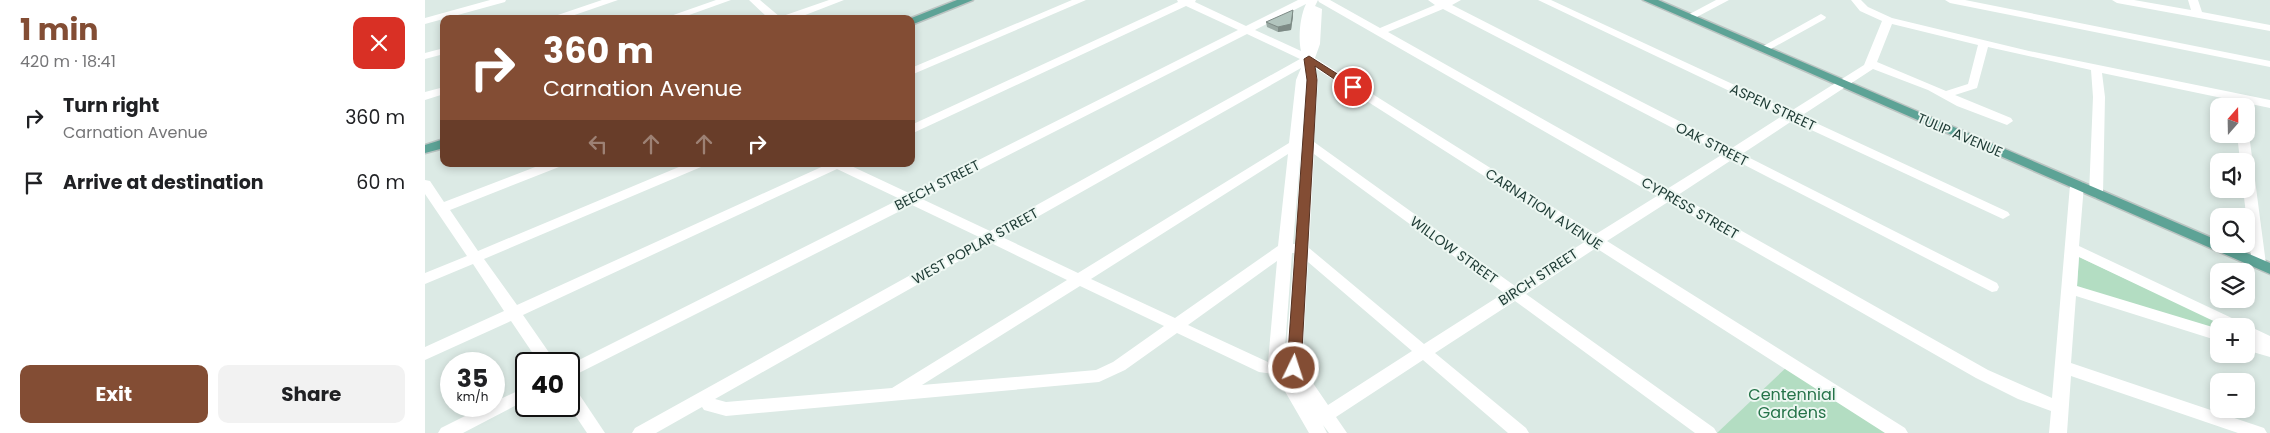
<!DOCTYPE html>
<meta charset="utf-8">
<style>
body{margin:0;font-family:Poppins,sans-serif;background:#f2f2f2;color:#202124;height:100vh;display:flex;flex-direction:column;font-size:19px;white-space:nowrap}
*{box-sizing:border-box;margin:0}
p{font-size:16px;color:#757577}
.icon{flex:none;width:28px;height:28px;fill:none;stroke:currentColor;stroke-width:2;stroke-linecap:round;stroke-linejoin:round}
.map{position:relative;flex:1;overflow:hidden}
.details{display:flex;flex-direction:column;background:#fff;width:425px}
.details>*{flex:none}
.top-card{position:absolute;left:15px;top:15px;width:475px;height:152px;border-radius:10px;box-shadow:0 2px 8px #0003;background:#834d34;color:#fff;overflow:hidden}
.needle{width:32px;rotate:20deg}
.fabs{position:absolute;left:1785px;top:98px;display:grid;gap:10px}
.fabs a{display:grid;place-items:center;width:45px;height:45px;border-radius:10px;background:#fff;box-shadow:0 2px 8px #0003;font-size:25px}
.speed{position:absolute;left:15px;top:352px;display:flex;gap:10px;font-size:25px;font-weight:700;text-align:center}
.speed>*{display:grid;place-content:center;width:65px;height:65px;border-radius:50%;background:#fff;box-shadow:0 2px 8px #0003;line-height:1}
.speed small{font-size:12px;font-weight:400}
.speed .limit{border:2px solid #111;border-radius:8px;background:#fff;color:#111}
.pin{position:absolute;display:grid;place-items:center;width:42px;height:42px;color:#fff;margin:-21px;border:2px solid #fff;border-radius:50%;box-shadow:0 1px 5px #0007}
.me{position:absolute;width:55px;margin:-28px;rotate:4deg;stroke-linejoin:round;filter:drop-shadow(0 0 4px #0008)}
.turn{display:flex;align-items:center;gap:18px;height:105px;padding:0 20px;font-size:22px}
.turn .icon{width:65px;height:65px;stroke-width:2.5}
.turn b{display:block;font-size:35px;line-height:42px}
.lanes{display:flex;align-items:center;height:48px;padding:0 20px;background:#0003;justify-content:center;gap:25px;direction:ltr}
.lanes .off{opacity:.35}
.round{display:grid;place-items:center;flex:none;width:52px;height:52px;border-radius:10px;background:#f2f2f2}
.overview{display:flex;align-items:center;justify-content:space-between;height:85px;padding:0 20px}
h1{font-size:30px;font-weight:700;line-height:38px;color:#834d34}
.action{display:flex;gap:10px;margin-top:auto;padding:10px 20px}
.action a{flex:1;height:58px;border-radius:10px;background:#834d34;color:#fff;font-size:20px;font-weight:700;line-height:58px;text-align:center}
.action a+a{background:#f2f2f2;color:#202124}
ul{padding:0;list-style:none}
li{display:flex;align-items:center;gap:15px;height:65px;padding:0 20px}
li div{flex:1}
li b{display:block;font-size:19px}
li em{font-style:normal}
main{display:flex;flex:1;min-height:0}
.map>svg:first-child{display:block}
.green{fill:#b3ddc2}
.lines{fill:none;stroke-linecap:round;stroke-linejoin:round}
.major-casing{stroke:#bbc4c2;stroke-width:3}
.minor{fill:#fff;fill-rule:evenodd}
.major{fill:#5da396;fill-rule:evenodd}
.wall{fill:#99a9a3}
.shaded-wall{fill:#7d8a85}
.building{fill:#b2c5be;stroke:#7d8a85}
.route{fill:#834d34;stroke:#553222}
.labels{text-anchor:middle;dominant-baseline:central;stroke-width:4;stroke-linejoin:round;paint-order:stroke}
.street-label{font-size:14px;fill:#1d3a34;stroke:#edf7f2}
.near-park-label{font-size:16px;fill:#257349;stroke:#edf7f2}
</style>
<main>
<section class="details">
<div class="overview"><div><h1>1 min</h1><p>420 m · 18:41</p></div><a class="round" style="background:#d93025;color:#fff"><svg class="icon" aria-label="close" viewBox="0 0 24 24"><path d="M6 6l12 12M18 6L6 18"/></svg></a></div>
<ul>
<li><svg class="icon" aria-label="right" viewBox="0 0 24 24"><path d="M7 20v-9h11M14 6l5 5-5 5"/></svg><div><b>Turn right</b><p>Carnation Avenue</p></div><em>360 m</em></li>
<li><svg class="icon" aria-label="arrive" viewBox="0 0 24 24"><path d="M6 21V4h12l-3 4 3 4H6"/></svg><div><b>Arrive at destination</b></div><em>60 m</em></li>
</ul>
<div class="action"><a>Exit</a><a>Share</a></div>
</section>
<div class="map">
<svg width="1845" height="433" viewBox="0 0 1845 433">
<rect width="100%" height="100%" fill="#dceae5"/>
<g class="green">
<polygon points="1654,257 1802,326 1794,326 1794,332 1652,287"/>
<polygon points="1365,364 1474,433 1292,433"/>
</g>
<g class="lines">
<defs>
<g id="major">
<polygon points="532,0 548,0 486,25 486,19 484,19"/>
<polygon points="1218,0 1233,0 1794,241 1794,244 1801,244 1845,263 1845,274"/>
<polygon points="19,139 19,148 0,153 0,145"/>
</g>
</defs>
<use href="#major" class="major-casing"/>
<g class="minor">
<polygon points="65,0 81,0 80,2 0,24 0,18"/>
<polygon points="177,0 193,0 138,19 121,19"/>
<polygon points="291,0 306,0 253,19 237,19"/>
<polygon points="324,0 335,0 355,17 404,0 419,0 370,19 344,19"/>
<polygon points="647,0 661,0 486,75 486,68"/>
<path d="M 752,0 L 771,0 L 770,2 L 821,26 L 873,0 L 905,0 L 955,28 L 1010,5 L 1003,0 L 1036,0 L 1027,5 L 1307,148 L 1357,116 L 1113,0 L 1126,0 L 1366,111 L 1439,65 L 1457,21 L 1435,11 L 1426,0 L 1436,0 L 1443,7 L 1467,18 L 1604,51 L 1845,100 L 1845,108 L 1677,73 L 1680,97 L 1678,194 L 1671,198 L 1664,194 L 1668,97 L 1666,70 L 1563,47 L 1552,88 L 1530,95 L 1586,118 L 1588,121 L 1582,125 L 1532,106 L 1503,90 L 1448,69 L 1376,116 L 1583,212 L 1585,215 L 1578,219 L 1367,121 L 1317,154 L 1572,283 L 1574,287 L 1572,291 L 1567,292 L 1308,159 L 1253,195 L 1563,370 L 1627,398 L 1645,185 L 1647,182 L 1657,182 L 1659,185 L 1654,246 L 1845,336 L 1845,357 L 1821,350 L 1821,338 L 1823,339 L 1821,338 L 1821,326 L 1799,326 L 1654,257 L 1652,286 L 1794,329 L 1794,341 L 1651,296 L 1646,363 L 1839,428 L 1842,433 L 1813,433 L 1646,376 L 1642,433 L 1624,433 L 1626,411 L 1593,399 L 1551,378 L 1243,202 L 1182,241 L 1480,428 L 1483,433 L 1460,433 L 1171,248 L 1101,294 L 1289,428 L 1292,433 L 1270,433 L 1090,301 L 1010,353 L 1101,428 L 1104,433 L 1083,433 L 998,360 L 911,417 L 922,433 L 904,433 L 898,425 L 902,433 L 884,433 L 850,374 L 834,372 L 752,333 L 700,370 L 674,382 L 301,416 L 279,410 L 277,407 L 231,433 L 207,433 L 210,428 L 554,237 L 487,205 L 144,378 L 144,365 L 475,199 L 412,169 L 98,315 L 132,364 L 115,364 L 86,321 L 0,360 L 0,347 L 79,311 L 48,264 L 0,284 L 0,273 L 42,256 L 0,194 L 0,180 L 5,181 L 19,202 L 118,164 L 135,164 L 134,167 L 25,210 L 53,251 L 261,164 L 277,164 L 276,167 L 59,259 L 92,305 L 403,164 L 422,164 L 486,194 L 813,30 L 761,6 L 486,134 L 486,125 L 753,2 ZM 893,0 L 894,2 L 1232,196 L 1171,234 L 890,58 L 895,44 L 897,9 L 890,6 ZM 881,4 C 875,16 873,38 876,51 L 830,30 ZM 1018,9 L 1298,154 L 1242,189 L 963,32 ZM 1467,24 L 1553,45 L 1543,84 L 1521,91 L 1452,62 ZM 822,34 L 875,59 L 565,231 L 497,199 ZM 876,68 L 871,80 L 864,143 L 653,273 L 577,237 ZM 890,68 L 1161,241 L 1090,286 L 889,142 L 893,80 ZM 876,147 L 870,244 L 868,244 ZM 863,154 L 853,246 L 750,318 L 666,279 ZM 889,154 L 1079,293 L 999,344 L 884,248 ZM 566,243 L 642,280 L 467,388 L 301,402 L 290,399 ZM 867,253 L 869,253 L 860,362 L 859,361 ZM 852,261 L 843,362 L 763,325 ZM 883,262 L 987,351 L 903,405 L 877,367 ZM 655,286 L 739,326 L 688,362 L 671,370 L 497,385 Z"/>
<polygon points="1291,0 1304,0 1268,19 1264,20 1259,17"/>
<polygon points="1520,0 1540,0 1845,61 1845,67 1525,3"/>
<polygon points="1687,0 1709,0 1766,10 1763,0 1773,0 1777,12 1845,25 1845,31 1692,3"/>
<polygon points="1396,14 1401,17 1400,19 1342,51 1338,52 1333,49"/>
<polygon points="19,48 19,54 0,59 0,53"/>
<polygon points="19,87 19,94 0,100 0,92"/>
<polygon points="1821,131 1824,134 1841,264 1839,267 1829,267 1827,264 1818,189 1821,189 1821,161 1815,161 1812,134 1821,134"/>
<polygon points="101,387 101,400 38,433 13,433 16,428 60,406 69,406 69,402"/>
<polygon points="144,387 150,388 180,433 162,433 144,406"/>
</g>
<use href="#major" class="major"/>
</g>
<polygon class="wall" points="868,16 866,30 853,32 842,27 841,22"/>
<polygon class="shaded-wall" points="868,10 868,16 866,30 853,32 853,27"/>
<polygon class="building" points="868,10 866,24 853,27 841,22"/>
<polygon class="route" points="884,56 933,87 928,90 924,89 890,66 892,80 876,368 874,371 864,371 862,368 882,80 879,59"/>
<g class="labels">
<g class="street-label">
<text transform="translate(1348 107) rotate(25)">ASPEN STREET</text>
<text transform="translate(1535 135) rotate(23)">TULIP AVENUE</text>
<text transform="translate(1287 144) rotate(27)">OAK STREET</text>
<text transform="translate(512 185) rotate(-27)">BEECH STREET</text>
<text transform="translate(1265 208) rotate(30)">CYPRESS STREET</text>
<text transform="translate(1119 209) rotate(33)">CARNATION AVENUE</text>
<text transform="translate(550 246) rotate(-29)">WEST POPLAR STREET</text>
<text transform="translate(1029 250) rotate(36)">WILLOW STREET</text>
<text transform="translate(1113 277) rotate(-33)">BIRCH STREET</text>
</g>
<g class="near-park-label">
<text x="1367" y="394">Centennial<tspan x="1367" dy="18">Gardens</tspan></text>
</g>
</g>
</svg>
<div class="fabs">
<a><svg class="needle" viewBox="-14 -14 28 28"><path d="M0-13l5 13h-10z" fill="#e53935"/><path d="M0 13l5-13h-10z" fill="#757577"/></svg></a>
<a><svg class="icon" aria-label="sound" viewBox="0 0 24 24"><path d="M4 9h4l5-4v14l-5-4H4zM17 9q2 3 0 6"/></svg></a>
<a><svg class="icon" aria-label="search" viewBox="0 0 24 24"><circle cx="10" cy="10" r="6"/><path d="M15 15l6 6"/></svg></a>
<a><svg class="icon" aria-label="layers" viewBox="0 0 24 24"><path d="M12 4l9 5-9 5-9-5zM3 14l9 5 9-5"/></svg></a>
<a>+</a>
<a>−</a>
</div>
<div class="speed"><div>35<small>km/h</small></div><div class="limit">40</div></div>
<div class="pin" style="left:928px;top:87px;background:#d93025"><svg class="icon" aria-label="arrive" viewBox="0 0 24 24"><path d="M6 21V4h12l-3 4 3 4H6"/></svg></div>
<svg class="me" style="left:869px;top:368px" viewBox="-20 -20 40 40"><circle r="17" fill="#834d34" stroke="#fff" stroke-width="3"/><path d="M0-11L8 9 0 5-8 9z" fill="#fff"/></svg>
<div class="top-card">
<div class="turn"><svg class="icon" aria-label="right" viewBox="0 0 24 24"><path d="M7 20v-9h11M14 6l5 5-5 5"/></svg><div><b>360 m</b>Carnation Avenue</div></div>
<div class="lanes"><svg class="icon off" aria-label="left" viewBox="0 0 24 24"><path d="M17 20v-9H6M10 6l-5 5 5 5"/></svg><svg class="icon off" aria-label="ahead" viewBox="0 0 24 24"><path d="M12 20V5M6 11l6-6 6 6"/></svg><svg class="icon off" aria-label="ahead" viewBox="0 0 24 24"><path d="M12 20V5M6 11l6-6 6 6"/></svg><svg class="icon" aria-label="right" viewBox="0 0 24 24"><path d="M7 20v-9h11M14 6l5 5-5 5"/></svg></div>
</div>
</div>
</main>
